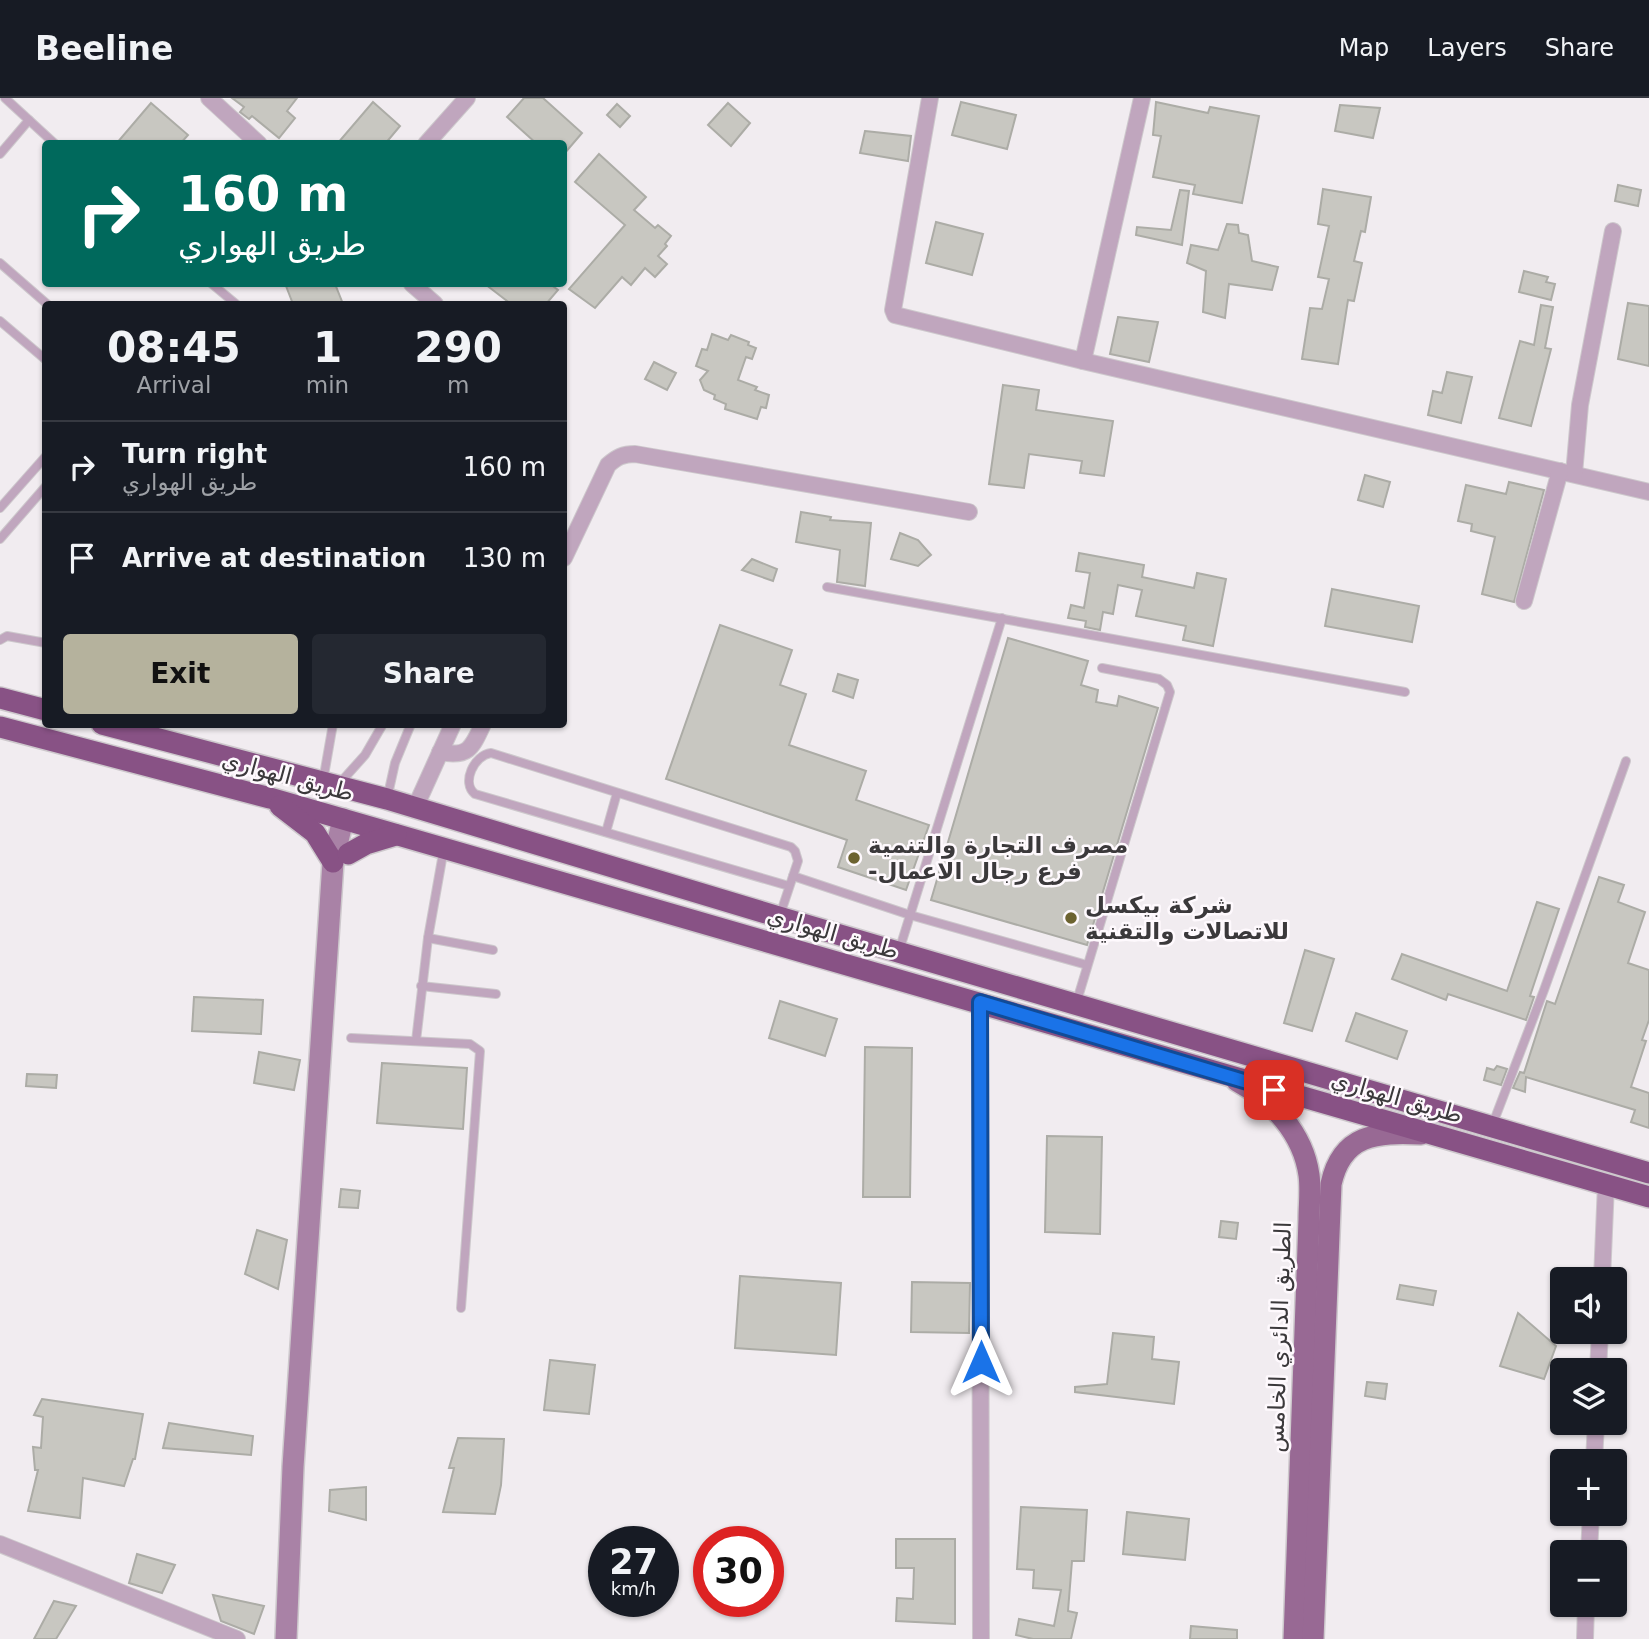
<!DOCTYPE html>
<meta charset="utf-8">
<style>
body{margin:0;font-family:"DejaVu Sans",Cairo,sans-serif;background:#242831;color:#f1f3f6;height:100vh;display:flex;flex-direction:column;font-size:26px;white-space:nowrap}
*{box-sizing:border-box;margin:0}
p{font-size:23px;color:#9ea1a6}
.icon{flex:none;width:38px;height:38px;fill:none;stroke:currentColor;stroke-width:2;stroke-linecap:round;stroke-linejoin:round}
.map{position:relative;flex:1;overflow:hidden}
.drawer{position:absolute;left:42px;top:203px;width:525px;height:427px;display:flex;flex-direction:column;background:#171b24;border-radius:7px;box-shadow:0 2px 5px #0004}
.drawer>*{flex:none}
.top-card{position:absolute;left:42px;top:42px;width:525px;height:147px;border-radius:7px;box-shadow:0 2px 5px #0004;background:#00695c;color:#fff;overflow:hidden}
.buttons{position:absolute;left:1550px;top:1169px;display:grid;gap:14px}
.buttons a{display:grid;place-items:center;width:77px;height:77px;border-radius:7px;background:#171b24;box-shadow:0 2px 5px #0004;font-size:35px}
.speed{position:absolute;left:588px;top:1428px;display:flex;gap:14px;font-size:35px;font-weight:700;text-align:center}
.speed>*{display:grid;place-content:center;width:91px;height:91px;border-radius:50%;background:#171b24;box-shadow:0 2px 5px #0004;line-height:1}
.speed small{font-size:18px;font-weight:400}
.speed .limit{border:10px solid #d22;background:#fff;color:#111}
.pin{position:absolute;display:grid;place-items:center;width:60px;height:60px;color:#fff;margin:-30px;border-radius:14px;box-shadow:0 4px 10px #0006}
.me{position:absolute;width:77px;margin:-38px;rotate:0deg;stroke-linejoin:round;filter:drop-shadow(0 0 5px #0008)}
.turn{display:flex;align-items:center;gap:24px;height:147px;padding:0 21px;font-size:32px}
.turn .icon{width:91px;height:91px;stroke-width:2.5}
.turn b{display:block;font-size:49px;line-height:60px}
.eta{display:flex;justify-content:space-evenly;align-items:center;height:119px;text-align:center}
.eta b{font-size:42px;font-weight:700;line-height:49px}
.primary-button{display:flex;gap:14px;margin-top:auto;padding:14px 21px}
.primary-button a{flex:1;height:80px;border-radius:7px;background:#b5b29d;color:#111;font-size:28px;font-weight:700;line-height:80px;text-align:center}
.primary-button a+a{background:#242831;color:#f1f3f6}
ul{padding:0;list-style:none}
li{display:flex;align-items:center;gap:21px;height:91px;padding:0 21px;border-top:2px solid #363941}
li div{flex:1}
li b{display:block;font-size:26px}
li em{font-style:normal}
header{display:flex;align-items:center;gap:42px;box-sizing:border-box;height:98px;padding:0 35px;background:#171b24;border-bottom:2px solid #363941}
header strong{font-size:33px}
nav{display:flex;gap:38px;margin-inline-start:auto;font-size:24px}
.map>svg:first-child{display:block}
.building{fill:#c8c7c1;stroke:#acaca6;stroke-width:2}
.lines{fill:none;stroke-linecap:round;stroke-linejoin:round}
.lane-casing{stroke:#cdc8cc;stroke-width:10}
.street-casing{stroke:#cdc8cc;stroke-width:18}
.secondary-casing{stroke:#cdc8cc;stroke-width:24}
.primary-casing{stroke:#cdc8cc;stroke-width:24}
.highway-casing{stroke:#cdc8cc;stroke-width:24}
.lane{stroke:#c0a6be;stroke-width:8}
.street{stroke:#c0a6be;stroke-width:16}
.secondary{stroke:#a982a6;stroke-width:21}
.primary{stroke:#986994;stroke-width:21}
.highway{stroke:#885285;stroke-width:21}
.route-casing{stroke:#114b97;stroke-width:18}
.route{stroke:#1a73e8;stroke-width:12}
.poi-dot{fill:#6c6330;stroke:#fef9fd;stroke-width:2.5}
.labels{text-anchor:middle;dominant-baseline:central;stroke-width:5;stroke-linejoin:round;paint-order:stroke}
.street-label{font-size:23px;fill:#3b393b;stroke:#fef9fd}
.poi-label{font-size:23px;font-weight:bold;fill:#3b393b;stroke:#fef9fd;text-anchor:start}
</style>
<header>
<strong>Beeline</strong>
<nav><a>Map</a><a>Layers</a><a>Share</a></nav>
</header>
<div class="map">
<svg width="1649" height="1541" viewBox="0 0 1649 1541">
<rect width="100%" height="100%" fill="#f1ecf0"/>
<g class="building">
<polygon points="232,0 297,0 287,13 295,20 279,40 252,18 249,21 240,14 244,9"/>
<polygon points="524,0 543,0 582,35 564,56 564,46 537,46 507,19"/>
<polygon points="373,4 400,28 385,46 337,46"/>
<polygon points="961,4 1016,17 1007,51 952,37"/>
<polygon points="1156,4 1208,15 1210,9 1259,18 1242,105 1193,96 1195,87 1153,79 1161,38 1153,37"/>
<polygon points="151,5 188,37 180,46 116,46"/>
<polygon points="728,5 750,25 731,48 708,27"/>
<polygon points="617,6 630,18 620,29 607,17"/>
<polygon points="1340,7 1380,10 1373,40 1335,33"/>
<polygon points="865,33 911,38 908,63 860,55"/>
<polygon points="599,56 646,99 634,112 655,130 658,127 671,138 665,146 667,148 658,158 667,166 655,179 645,170 631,187 622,179 595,210 569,191 625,127 575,84"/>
<polygon points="1618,87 1641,92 1638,108 1615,103"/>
<polygon points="1323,91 1371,99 1365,134 1361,133 1354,163 1362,165 1354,203 1348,202 1338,266 1302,261 1310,210 1322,211 1329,181 1318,179 1329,128 1318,126"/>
<polygon points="1180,92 1189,93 1182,147 1136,137 1137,129 1171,132"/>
<polygon points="936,124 983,136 972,177 926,165"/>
<polygon points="1227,126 1238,127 1239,135 1248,137 1252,163 1278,169 1272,192 1229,186 1225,220 1203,214 1206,173 1187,165 1191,147 1218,152"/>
<polygon points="1524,173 1548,179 1546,184 1555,186 1551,202 1519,194"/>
<polygon points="293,186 335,186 343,206 293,206 286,188"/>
<polygon points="485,186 550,186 558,192 546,206 511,206"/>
<polygon points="1628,205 1649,208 1649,268 1618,261"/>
<polygon points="1541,207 1553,209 1545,250 1551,251 1531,328 1499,320 1520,243 1534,247"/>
<polygon points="1118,219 1158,224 1149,264 1110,256"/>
<polygon points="712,236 728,242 731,237 749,244 748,247 756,250 752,261 746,259 738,282 757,289 755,292 769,297 766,310 761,309 757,321 725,311 726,306 714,301 715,297 704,292 700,282 708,273 696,268 702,251 707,252"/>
<polygon points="654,264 676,275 667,292 645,281"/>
<polygon points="1447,274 1472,279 1461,325 1428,317 1433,293 1442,295"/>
<polygon points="1003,287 1039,292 1036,312 1113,323 1104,378 1080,375 1082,363 1029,356 1024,390 989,386"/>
<polygon points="1365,377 1390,384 1383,409 1358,402"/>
<polygon points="1509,384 1544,392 1514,504 1482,496 1495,439 1471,433 1472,426 1458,423 1466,387 1506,396"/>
<polygon points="801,414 831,419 830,422 871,425 865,488 837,484 840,452 796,444"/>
<polygon points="900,435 918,442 931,457 918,468 891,461"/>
<polygon points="1079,455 1144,467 1142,479 1194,490 1197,475 1226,481 1213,548 1183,542 1186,528 1136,518 1142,492 1118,487 1113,516 1103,514 1100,532 1085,529 1086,523 1068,520 1071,507 1084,510 1090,475 1076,473"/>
<polygon points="752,461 777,471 773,483 742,472"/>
<polygon points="1332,491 1419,508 1412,544 1325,528"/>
<polygon points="720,527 792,552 780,587 806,596 789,647 866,673 856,702 929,727 906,792 838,769 847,742 666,681"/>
<polygon points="1008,540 1088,563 1081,587 1098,592 1096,604 1117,608 1119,598 1158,610 1087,847 931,802"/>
<polygon points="838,576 858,582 853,600 833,593"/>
<polygon points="1599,779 1624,787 1618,804 1645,814 1628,865 1649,872 1649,922 1642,942 1646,943 1631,989 1649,995 1649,1030 1631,1024 1635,1012 1526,979 1525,994 1513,990 1520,974 1524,975 1547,903 1555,906"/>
<polygon points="1537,804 1559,811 1530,898 1534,899 1526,922 1448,896 1446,902 1392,881 1402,856 1507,893"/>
<polygon points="1305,852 1334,861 1312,933 1284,925"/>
<polygon points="194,899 263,902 261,936 192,933"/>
<polygon points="780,903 837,921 825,958 769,940"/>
<polygon points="1356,915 1407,933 1397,961 1346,943"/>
<polygon points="865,949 912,950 910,1099 863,1099"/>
<polygon points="259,954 300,962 294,992 254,985"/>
<polygon points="382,965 467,970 463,1031 377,1025"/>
<polygon points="1497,968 1507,971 1501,987 1484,982 1487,970 1494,972"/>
<polygon points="27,976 57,977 56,990 26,988"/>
<polygon points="1047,1038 1102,1039 1100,1136 1045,1134"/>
<polygon points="341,1091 360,1093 358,1110 339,1109"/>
<polygon points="1221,1123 1238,1125 1236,1141 1219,1139"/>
<polygon points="257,1132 287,1142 278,1191 245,1176"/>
<polygon points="740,1178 841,1185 836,1257 735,1250"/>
<polygon points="912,1184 970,1185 969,1235 911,1234"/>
<polygon points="1400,1187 1436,1193 1433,1207 1397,1201"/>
<polygon points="1518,1215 1556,1248 1544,1281 1500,1268"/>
<polygon points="1113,1235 1154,1239 1152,1261 1179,1264 1174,1306 1075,1294 1075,1289 1107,1286"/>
<polygon points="550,1262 595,1267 589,1316 544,1312"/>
<polygon points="1367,1284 1387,1286 1385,1301 1365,1298"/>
<polygon points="42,1301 143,1316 135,1361 133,1361 124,1388 83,1380 80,1420 28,1413 38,1372 35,1372 33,1349 41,1350 43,1319 34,1317"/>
<polygon points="169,1325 253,1338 251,1357 163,1350"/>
<polygon points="458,1340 504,1341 501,1387 495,1416 443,1414 454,1370 449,1370"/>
<polygon points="366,1389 366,1422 329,1413 330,1392"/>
<polygon points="1021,1409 1087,1412 1084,1463 1072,1463 1068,1513 1077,1515 1071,1541 1033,1541 1016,1537 1019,1521 1054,1528 1061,1492 1033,1490 1034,1472 1017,1471"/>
<polygon points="1127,1414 1189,1421 1185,1462 1123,1456"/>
<polygon points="896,1441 955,1441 955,1526 896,1523 897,1500 913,1501 914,1470 896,1470"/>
<polygon points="137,1456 175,1467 162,1495 129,1485"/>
<polygon points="213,1497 264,1508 254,1536 221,1523"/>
<polygon points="54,1503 76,1508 56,1541 34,1541"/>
<polygon points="1191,1528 1237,1532 1237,1541 1190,1541"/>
</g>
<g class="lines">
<defs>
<g id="lane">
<polyline points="5,0 55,46"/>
<polyline points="0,56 29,22"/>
<polyline points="0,165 47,206"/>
<polyline points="212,186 236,206"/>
<polyline points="0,223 46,262"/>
<polyline points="0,410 46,358"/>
<polyline points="0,441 46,388"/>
<polyline points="827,489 1405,594"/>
<polyline points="0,542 7,538 46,545"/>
<polyline points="323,683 333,626"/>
<polyline points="339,686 365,657 383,626"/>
<polyline points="387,701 395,665 411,626"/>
<polyline points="606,734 617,695"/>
<polyline points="793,778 910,817 1087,867"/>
<path d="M 780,817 L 798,763 L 795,753 L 791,749 L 491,655 C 474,657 461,685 475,696 L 789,788"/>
<polyline points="428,840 493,852"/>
<polyline points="899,853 1002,520"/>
<polyline points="421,888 496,896"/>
<polyline points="1076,906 1170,594 1167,587 1159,581 1102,570"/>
<polyline points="351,940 470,946 480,953 461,1210"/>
<polyline points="416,943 428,840 444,750"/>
<polyline points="1492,1028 1544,892 1626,663"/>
</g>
<g id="street">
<polyline points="209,0 259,46"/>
<polyline points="930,0 893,212 895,217 1083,263 1649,394"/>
<polyline points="426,46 467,0"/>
<polyline points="412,186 435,206"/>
<polyline points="1083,263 1142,0"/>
<polyline points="1574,376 1580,307 1613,133"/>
<path d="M 564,460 L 608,367 C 617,359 623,356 635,356 L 969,414"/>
<polyline points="1524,503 1560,373"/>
<path d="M 440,654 C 468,660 472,650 483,626"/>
<polyline points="415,710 453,626"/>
<polyline points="980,904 981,1541"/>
<polyline points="1602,1181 1606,1086"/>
<polyline points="1598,1272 1600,1234"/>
<polyline points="1594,1363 1596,1325"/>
<polyline points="0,1446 237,1541"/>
<polyline points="1589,1454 1591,1416"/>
<polyline points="1585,1541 1586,1507"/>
</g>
<polyline id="secondary" points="286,1541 293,1369 333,764 343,721"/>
<g id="primary">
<path d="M 1237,983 C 1272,1002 1303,1035 1309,1077 C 1311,1091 1309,1107 1309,1121 L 1294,1541"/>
<path d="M 1313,1541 L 1331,1086 C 1342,1036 1376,1034 1421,1036"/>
</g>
<g id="highway">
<polyline points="0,600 46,612"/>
<polyline points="102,626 387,701 779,819 1649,1075"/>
<polyline points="0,629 270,700 1649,1099"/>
<polyline points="280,708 315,735 333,764"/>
<polyline points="348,756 366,746 396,737"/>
</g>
</defs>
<use href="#lane" class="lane-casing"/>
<use href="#street" class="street-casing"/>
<use href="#secondary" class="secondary-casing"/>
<use href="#primary" class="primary-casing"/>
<use href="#highway" class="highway-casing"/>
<use href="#lane" class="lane"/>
<use href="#street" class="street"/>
<use href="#secondary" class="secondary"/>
<use href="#primary" class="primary"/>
<use href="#highway" class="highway"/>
</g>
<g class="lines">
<defs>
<polyline id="route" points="981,1264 980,904 1274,992"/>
</defs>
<use href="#route" class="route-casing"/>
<use href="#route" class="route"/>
</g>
<g class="poi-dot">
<circle cx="854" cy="760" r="7"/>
<circle cx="1071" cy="820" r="7"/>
</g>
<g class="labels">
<g class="street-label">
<text transform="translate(288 678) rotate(15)">طريق الهواري</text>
<text transform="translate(833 835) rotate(16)">طريق الهواري</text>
<text transform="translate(1397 999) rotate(16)">طريق الهواري</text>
<text transform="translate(1279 1239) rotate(-88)">الطريق الدائري الخامس</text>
</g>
<g class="poi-label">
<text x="868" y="747">مصرف التجارة والتنمية<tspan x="868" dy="26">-فرع رجال الاعمال</tspan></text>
<text x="1085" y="807">شركة بيكسل<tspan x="1085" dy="26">للاتصالات والتقنية</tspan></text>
</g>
</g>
</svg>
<div class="buttons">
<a><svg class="icon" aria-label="sound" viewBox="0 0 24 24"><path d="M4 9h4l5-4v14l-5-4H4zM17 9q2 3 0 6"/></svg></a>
<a><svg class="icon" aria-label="layers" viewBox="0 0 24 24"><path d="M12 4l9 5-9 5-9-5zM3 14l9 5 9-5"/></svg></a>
<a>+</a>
<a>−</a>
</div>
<div class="speed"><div>27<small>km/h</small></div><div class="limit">30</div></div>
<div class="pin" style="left:1274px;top:992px;background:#d93025"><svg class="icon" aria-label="arrive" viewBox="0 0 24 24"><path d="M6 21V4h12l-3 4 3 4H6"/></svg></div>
<svg class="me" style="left:981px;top:1264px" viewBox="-20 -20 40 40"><path d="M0-17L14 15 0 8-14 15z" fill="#1a73e8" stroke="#fff" stroke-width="4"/></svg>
<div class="top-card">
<div class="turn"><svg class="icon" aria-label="right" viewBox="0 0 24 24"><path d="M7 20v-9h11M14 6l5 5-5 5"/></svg><div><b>160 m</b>طريق الهواري</div></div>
</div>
<section class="drawer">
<div class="eta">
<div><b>08:45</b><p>Arrival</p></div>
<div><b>1</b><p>min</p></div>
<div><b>290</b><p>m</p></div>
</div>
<ul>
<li><svg class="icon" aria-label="right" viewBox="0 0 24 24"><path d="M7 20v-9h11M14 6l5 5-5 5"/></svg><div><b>Turn right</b><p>طريق الهواري</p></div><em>160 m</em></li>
<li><svg class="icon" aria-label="arrive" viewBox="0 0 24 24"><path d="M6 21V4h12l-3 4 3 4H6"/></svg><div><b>Arrive at destination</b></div><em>130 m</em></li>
</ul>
<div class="primary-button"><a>Exit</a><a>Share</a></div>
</section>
</div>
